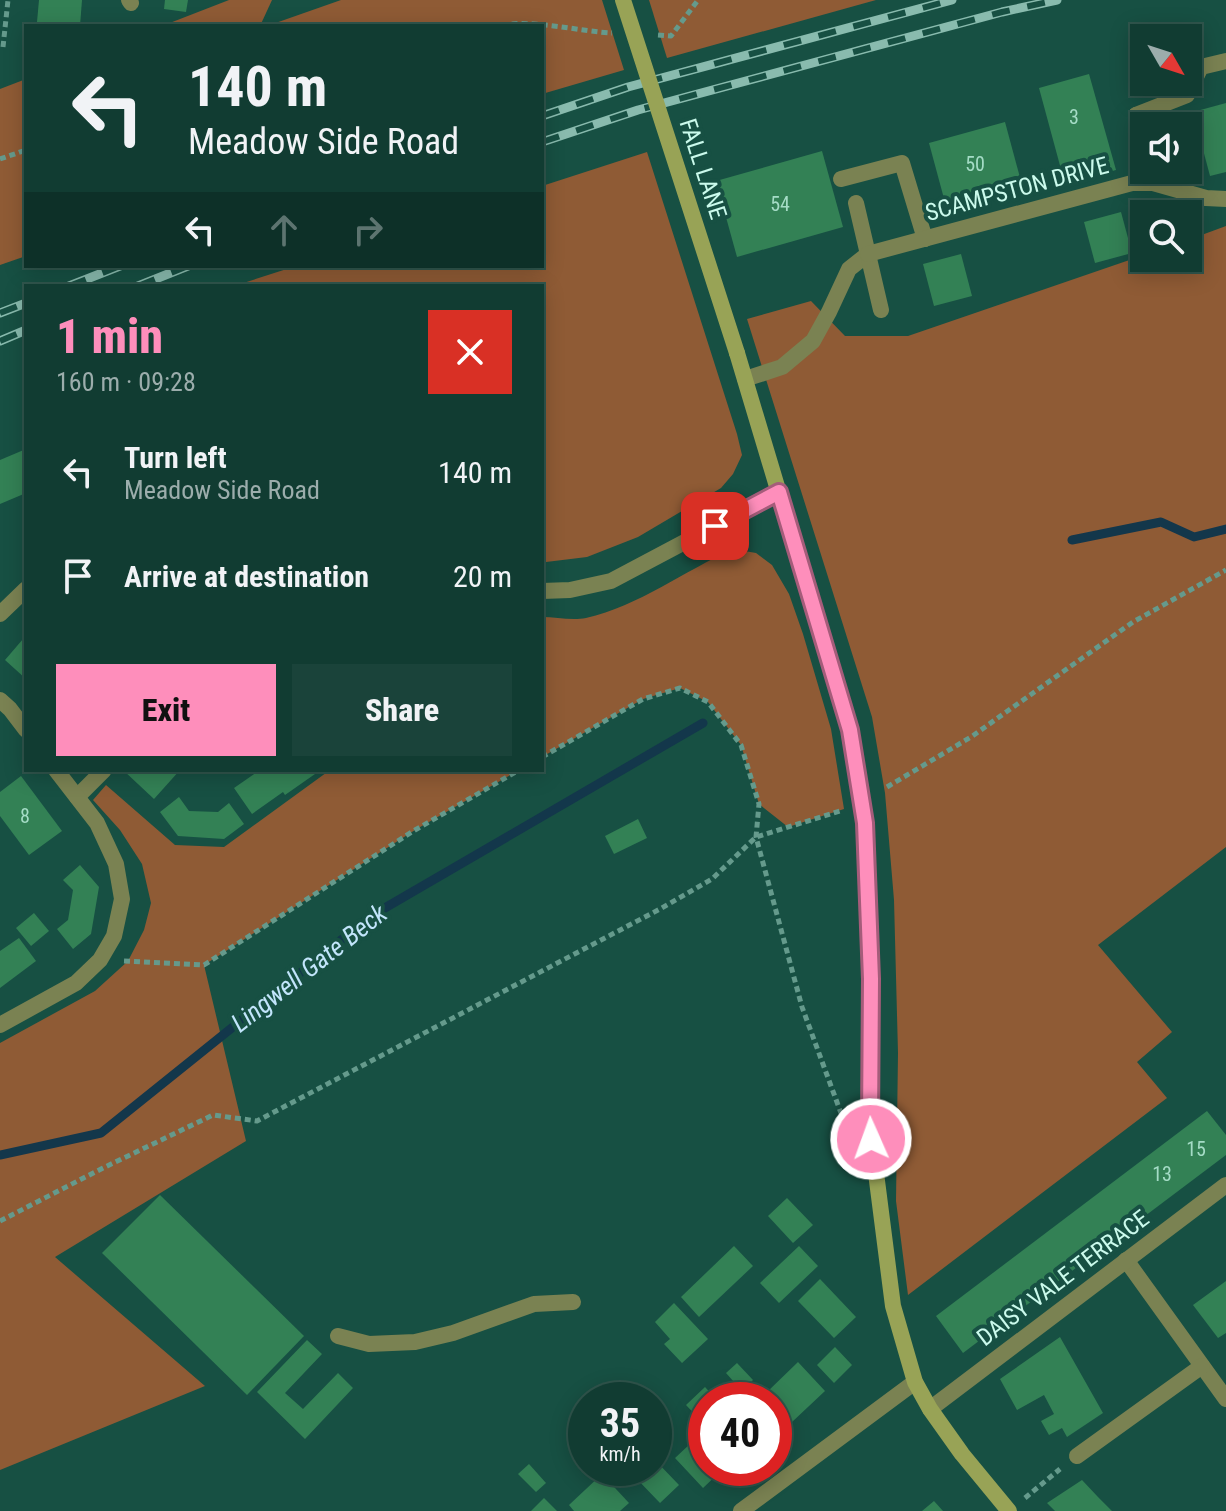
<!DOCTYPE html>
<meta charset="utf-8">
<style>
body{margin:0;font-family:"Roboto Condensed",sans-serif;background:#1a433a;color:#f1f3f6;height:100vh;display:flex;flex-direction:column;font-size:30px;white-space:nowrap}
*{box-sizing:border-box;margin:0}
p{font-size:26px;color:#9cadac}
.icon{flex:none;width:44px;height:44px;fill:none;stroke:currentColor;stroke-width:2;stroke-linecap:round;stroke-linejoin:round}
.map{position:relative;flex:1;overflow:hidden}
.panel{position:absolute;left:24px;top:284px;width:520px;height:488px;display:flex;flex-direction:column;background:#113c32;border-radius:0px;box-shadow:0 4px 20px #0003,0 0 0 2px #30564d}
.panel>*{flex:none}
.hud{position:absolute;left:24px;top:24px;width:520px;height:244px;border-radius:0px;box-shadow:0 4px 20px #0003,0 0 0 2px #30564d;background:#113c32;color:#f1f3f6;overflow:hidden}
.needle{width:52px;rotate:129deg}
.tools{position:absolute;left:1130px;top:24px;display:grid;gap:16px}
.tools a{display:grid;place-items:center;width:72px;height:72px;border-radius:0px;background:#113c32;box-shadow:0 4px 20px #0003,0 0 0 2px #30564d;font-size:40px}
.speed{position:absolute;left:568px;top:1382px;display:flex;gap:16px;font-size:40px;font-weight:700;text-align:center}
.speed>*{display:grid;place-content:center;width:104px;height:104px;border-radius:50%;background:#113c32;box-shadow:0 4px 20px #0003,0 0 0 2px #30564d;line-height:1}
.speed small{font-size:20px;font-weight:400}
.speed .limit{border:12px solid #d22;background:#fff;color:#111}
.pin{position:absolute;display:grid;place-items:center;width:68px;height:68px;color:#fff;margin:-34px;border-radius:16px;box-shadow:0 4px 12px #0006}
.me{position:absolute;width:88px;margin:-44px;rotate:358deg;stroke-linejoin:round;filter:drop-shadow(0 0 6px #0008)}
.turn{display:flex;align-items:center;gap:28px;height:168px;padding:0 32px;font-size:36px}
.turn .icon{width:104px;height:104px;stroke-width:2.5}
.turn b{display:block;font-size:56px;line-height:68px}
.lanes{display:flex;align-items:center;height:76px;padding:0 32px;background:#0003;justify-content:center;gap:40px;direction:ltr}
.lanes .off{opacity:.35}
.round{display:grid;place-items:center;flex:none;width:84px;height:84px;border-radius:0px;background:#1a433a}
.summary{display:flex;align-items:center;justify-content:space-between;height:136px;padding:0 32px}
h1{font-size:48px;font-weight:800;line-height:60px;color:#fe8ebb}
.action{display:flex;gap:16px;margin-top:auto;padding:16px 32px}
.action a{flex:1;height:92px;border-radius:0px;background:#fe8ebb;color:#111;font-size:32px;font-weight:800;line-height:92px;text-align:center}
.action a+a{background:#1a433a;color:#f1f3f6}
ul{padding:0;list-style:none}
li{display:flex;align-items:center;gap:24px;height:104px;padding:0 32px}
li div{flex:1}
li b{display:block;font-size:30px}
li em{font-style:normal}
.map>svg:first-child{display:block}
.green{fill:#8f5b35}
.lines{fill:none;stroke-linecap:round;stroke-linejoin:round}
.stream{stroke:#13374b;stroke-width:9}
.building{fill:#338155}
.path{stroke:#659a8c;stroke-width:5;stroke-dasharray:6 4;stroke-linecap:butt}
.lane{stroke:#7a8252;stroke-width:16}
.street{stroke:#7a8252;stroke-width:16}
.secondary{stroke:#98a356;stroke-width:16}
.rail-casing{stroke:#89bbae;stroke-width:9}
.rail{stroke:#175043;stroke-width:6;stroke-dasharray:18;stroke-linecap:butt}
.secondary-bridge{stroke:#98a356;stroke-width:16}
.route-casing{stroke:#a55c7a;stroke-width:20}
.route{stroke:#fe8ebb;stroke-width:14}
.labels{text-anchor:middle;dominant-baseline:central;stroke-width:8;stroke-linejoin:round;paint-order:stroke}
.number-label{font-size:20px;fill:#a5dcc6}
.street-label{font-size:24px;fill:#cbfaec;stroke:#175043}
.water-label{font-size:26px;font-style:italic;fill:#c2e5fb;stroke:#175043}
</style>
<div class="map">
<svg width="1226" height="1511" viewBox="0 0 1226 1511">
<rect width="100%" height="100%" fill="#175043"/>
<g class="green">
<polygon points="229,0 272,0 260,26 162,26"/>
<polygon points="341,0 602,0 624,70 542,94 542,26 267,26"/>
<polygon points="649,0 876,0 667,58"/>
<polygon points="26,79 26,256 0,265 0,89"/>
<polygon points="647,152 737,434 742,455 733,474 721,488 638,537 587,557 546,562 542,560 542,286 234,286 296,266 542,266 542,186"/>
<polygon points="1226,226 1226,847 1098,945 1172,1032 1137,1062 1167,1098 908,1295 896,1201 898,1053 894,900 885,793 872,717 747,319 811,301 845,336 908,336 1144,255 1144,258 1188,258 1188,240"/>
<path d="M 733,549 L 756,553 L 772,565 L 789,594 L 803,634 L 831,729 L 844,809 L 788,827 L 759,804 L 741,745 L 708,702 L 680,688 L 643,699 L 542,757 L 542,617 C 556,617 572,621 586,618 C 639,606 684,571 733,549 Z"/>
<polygon points="330,770 519,770 415,830 204,965 246,1141 55,1257 205,1386 0,1470 0,1043 95,991 128,961 144,930 151,903 142,864 120,830 93,800 106,785 175,845 224,847"/>
</g>
<g class="lines">
<g class="stream">
<polyline points="1072,540 1161,522 1194,537 1226,529"/>
<polyline points="0,1155 101,1133 371,916 703,723"/>
</g>
</g>
<g class="building">
<polygon points="39,0 82,0 80,26 37,22"/>
<polygon points="165,0 188,0 186,12 164,9"/>
<polygon points="1089,74 1116,170 1065,184 1039,88"/>
<polygon points="1226,103 1226,172 1210,176 1193,112"/>
<polygon points="1005,122 1022,185 946,206 929,143"/>
<polygon points="822,151 843,227 737,257 716,181"/>
<polygon points="1121,212 1132,253 1095,263 1084,222"/>
<polygon points="961,254 972,296 934,306 923,264"/>
<polygon points="26,449 26,493 0,504 0,460"/>
<polygon points="23,639 26,642 26,679 5,660"/>
<polygon points="123,770 180,770 154,799"/>
<polygon points="260,770 312,770 315,774 285,795 283,792 252,814 234,788"/>
<polygon points="21,776 62,831 29,855 0,816 0,792"/>
<polygon points="179,797 189,811 218,812 229,803 244,824 224,839 178,836 160,812"/>
<polygon points="638,819 647,838 614,854 605,836"/>
<polygon points="80,865 99,887 91,934 73,949 57,929 68,920 73,890 63,880"/>
<polygon points="34,913 49,931 31,946 16,928"/>
<polygon points="19,938 36,961 0,988 0,951"/>
<polygon points="1207,1111 1226,1135 1226,1155 963,1353 936,1316"/>
<polygon points="160,1195 304,1336 247,1395 102,1253"/>
<polygon points="787,1198 813,1225 793,1243 768,1216"/>
<polygon points="734,1246 753,1266 699,1317 681,1297"/>
<polygon points="799,1246 818,1266 779,1303 760,1283"/>
<polygon points="820,1279 856,1317 834,1338 798,1301"/>
<polygon points="1226,1281 1226,1333 1218,1338 1193,1305"/>
<polygon points="674,1303 708,1339 682,1363 664,1344 670,1339 655,1322"/>
<polygon points="1060,1337 1103,1413 1067,1437 1062,1428 1049,1435 1041,1421 1054,1414 1044,1395 1017,1410 1000,1379"/>
<polygon points="307,1340 322,1354 285,1393 303,1409 338,1373 353,1388 305,1439 257,1392"/>
<polygon points="835,1347 852,1365 834,1383 817,1365"/>
<polygon points="798,1362 825,1391 792,1422 774,1403 774,1400 771,1400 765,1394"/>
<polygon points="737,1363 753,1380 742,1391 726,1373"/>
<polygon points="705,1387 717,1400 706,1400 706,1421 703,1423 686,1405"/>
<polygon points="706,1429 706,1468 724,1468 703,1488 675,1458"/>
<polygon points="586,1437 586,1458 575,1447"/>
<polygon points="654,1459 679,1485 660,1503 634,1476 642,1468 654,1468"/>
<polygon points="529,1464 546,1483 536,1492 518,1474"/>
<polygon points="602,1474 629,1503 620,1511 574,1511 569,1505"/>
<polygon points="1082,1480 1098,1497 1112,1511 1055,1511 1047,1503"/>
<polygon points="544,1498 557,1511 531,1511"/>
<polygon points="934,1501 943,1511 922,1511"/>
</g>
<g class="lines">
<g class="path">
<path d="M 502,26 C 525,18 584,32 612,33"/>
<polyline points="658,35 671,36 698,0"/>
<polyline points="3,47 8,0"/>
<polyline points="0,159 26,150"/>
<polyline points="542,757 643,699 680,688 708,702 741,745 759,804 756,837 802,1007 845,1124"/>
<polyline points="887,787 971,737 1133,622 1226,570"/>
<polyline points="124,961 204,965 415,830 519,770"/>
<polyline points="0,1221 103,1168 213,1115 257,1121 660,909 712,879 756,837 840,811"/>
<polyline points="1025,1498 1060,1469"/>
</g>
<g class="lane">
<polyline points="1136,115 1187,95 1201,67 1226,61"/>
<polyline points="841,179 902,163 925,239"/>
<polyline points="745,379 782,367 813,341 829,312 849,269 868,254"/>
<polyline points="77,797 104,770"/>
<polyline points="338,1336 369,1344 415,1342 453,1333 534,1304 573,1302"/>
</g>
<g class="street">
<polyline points="129,0 131,3"/>
<polyline points="1136,115 1144,136"/>
<polyline points="856,203 881,310"/>
<polyline points="868,254 1132,183 1153,183 1206,198 1226,199"/>
<polyline points="542,591 570,590 611,581 779,492"/>
<polyline points="0,614 26,589"/>
<polyline points="0,700 10,709 26,730"/>
<polyline points="0,1025 76,983 100,960 114,936 122,899 116,864 97,823 56,770"/>
<polyline points="1126,1260 1226,1399"/>
<polyline points="930,1409 1226,1185"/>
<polyline points="1077,1456 1202,1366"/>
<polyline points="741,1511 915,1382"/>
</g>
<polyline class="secondary" points="737,353 850,730 865,823 871,979 870,1126 893,1306 915,1382 930,1409 962,1454 1009,1511"/>
<defs>
<g id="rail">
<polyline points="542,116 628,87 952,0"/>
<polyline points="542,142 638,110 1002,12 1057,0"/>
<polyline points="69,286 120,266"/>
<polyline points="138,286 188,266"/>
<polyline points="0,313 26,303"/>
<polyline points="0,341 26,330"/>
</g>
</defs>
<use href="#rail" class="rail-casing"/>
<use href="#rail" class="rail"/>
<polyline class="secondary-bridge" points="623,0 737,353"/>
</g>
<g class="lines">
<defs>
<polyline id="route" points="715,526 779,492 850,730 865,823 871,979 870,1126 871,1139"/>
</defs>
<use href="#route" class="route-casing"/>
<use href="#route" class="route"/>
</g>
<g class="labels">
<g class="number-label">
<text x="1074" y="117">3</text>
<text x="975" y="164">50</text>
<text x="780" y="204">54</text>
<text x="25" y="816">8</text>
<text x="1196" y="1149">15</text>
<text x="1162" y="1174">13</text>
</g>
<g class="street-label">
<text transform="translate(703 169) rotate(72)">FALL LANE</text>
<text transform="translate(1017 189) rotate(-15)">SCAMPSTON DRIVE</text>
<text transform="translate(1063 1278) rotate(-37)">DAISY VALE TERRACE</text>
</g>
<g class="water-label">
<text transform="translate(309 968) rotate(-38)">Lingwell Gate Beck</text>
</g>
</g>
</svg>
<div class="tools">
<a><svg class="needle" viewBox="-14 -14 28 28"><path d="M0-13l5 13h-10z" fill="#e53935"/><path d="M0 13l5-13h-10z" fill="#9cadac"/></svg></a>
<a><svg class="icon" aria-label="sound" viewBox="0 0 24 24"><path d="M4 9h4l5-4v14l-5-4H4zM17 9q2 3 0 6"/></svg></a>
<a><svg class="icon" aria-label="search" viewBox="0 0 24 24"><circle cx="10" cy="10" r="6"/><path d="M15 15l6 6"/></svg></a>
</div>
<div class="speed"><div>35<small>km/h</small></div><div class="limit">40</div></div>
<div class="pin" style="left:715px;top:526px;background:#d93025"><svg class="icon" aria-label="arrive" viewBox="0 0 24 24"><path d="M6 21V4h12l-3 4 3 4H6"/></svg></div>
<svg class="me" style="left:871px;top:1139px" viewBox="-20 -20 40 40"><circle r="17" fill="#fe8ebb" stroke="#fff" stroke-width="3"/><path d="M0-11L8 9 0 5-8 9z" fill="#fff"/></svg>
<div class="hud">
<div class="turn"><svg class="icon" aria-label="left" viewBox="0 0 24 24"><path d="M17 20v-9H6M10 6l-5 5 5 5"/></svg><div><b>140 m</b>Meadow Side Road</div></div>
<div class="lanes"><svg class="icon" aria-label="left" viewBox="0 0 24 24"><path d="M17 20v-9H6M10 6l-5 5 5 5"/></svg><svg class="icon off" aria-label="ahead" viewBox="0 0 24 24"><path d="M12 20V5M6 11l6-6 6 6"/></svg><svg class="icon off" aria-label="right" viewBox="0 0 24 24"><path d="M7 20v-9h11M14 6l5 5-5 5"/></svg></div>
</div>
<section class="panel">
<div class="summary"><div><h1>1 min</h1><p>160 m · 09:28</p></div><a class="round" style="background:#d93025;color:#fff"><svg class="icon" aria-label="close" viewBox="0 0 24 24"><path d="M6 6l12 12M18 6L6 18"/></svg></a></div>
<ul>
<li><svg class="icon" aria-label="left" viewBox="0 0 24 24"><path d="M17 20v-9H6M10 6l-5 5 5 5"/></svg><div><b>Turn left</b><p>Meadow Side Road</p></div><em>140 m</em></li>
<li><svg class="icon" aria-label="arrive" viewBox="0 0 24 24"><path d="M6 21V4h12l-3 4 3 4H6"/></svg><div><b>Arrive at destination</b></div><em>20 m</em></li>
</ul>
<div class="action"><a>Exit</a><a>Share</a></div>
</section>
</div>
